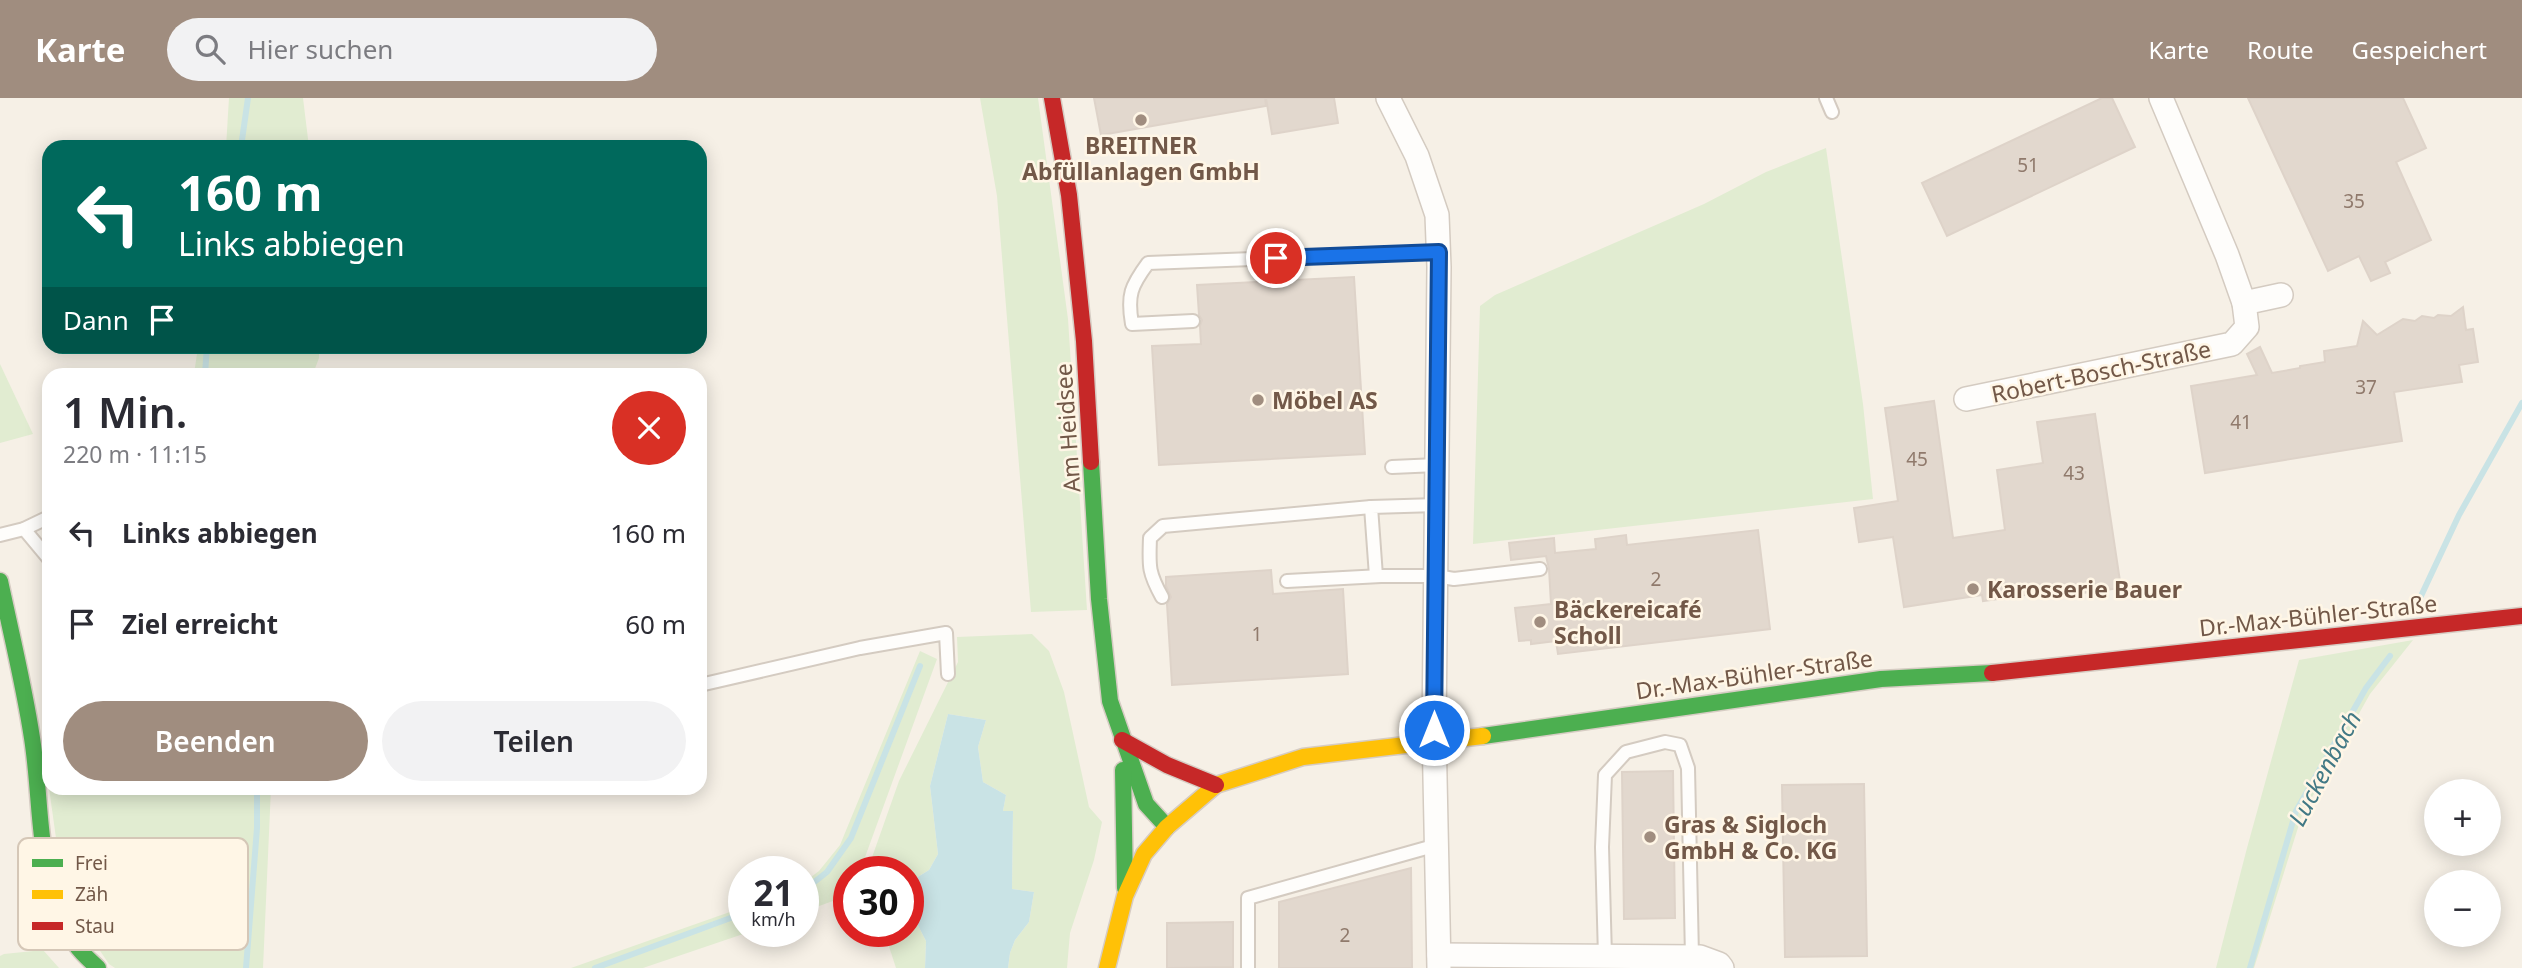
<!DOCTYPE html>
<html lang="de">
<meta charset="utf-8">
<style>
body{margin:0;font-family:"Noto Sans",sans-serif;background:#f2f2f3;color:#2b2b33;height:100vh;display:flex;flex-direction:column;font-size:26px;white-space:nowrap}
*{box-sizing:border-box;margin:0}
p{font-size:23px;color:#7c7c81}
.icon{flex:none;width:38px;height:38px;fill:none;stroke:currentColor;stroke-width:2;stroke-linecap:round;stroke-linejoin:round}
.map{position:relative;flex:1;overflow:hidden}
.sheet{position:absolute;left:42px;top:270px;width:665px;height:427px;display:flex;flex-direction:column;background:#fff;border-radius:21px;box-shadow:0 4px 18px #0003}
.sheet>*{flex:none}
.hud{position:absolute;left:42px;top:42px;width:665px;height:214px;border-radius:21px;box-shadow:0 4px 18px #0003;background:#00695c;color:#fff;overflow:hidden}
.fabs{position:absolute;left:2424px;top:681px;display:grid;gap:14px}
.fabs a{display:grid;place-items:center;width:77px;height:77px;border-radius:50%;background:#fff;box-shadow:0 4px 18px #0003;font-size:35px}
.speed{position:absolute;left:728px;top:758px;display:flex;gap:14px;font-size:35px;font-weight:700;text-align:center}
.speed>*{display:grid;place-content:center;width:91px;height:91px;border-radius:50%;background:#fff;box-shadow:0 4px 18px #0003;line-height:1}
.speed small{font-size:18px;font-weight:400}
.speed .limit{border:10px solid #d22;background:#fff;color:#111}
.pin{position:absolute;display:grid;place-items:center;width:60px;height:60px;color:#fff;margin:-30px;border:4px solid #fff;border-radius:50%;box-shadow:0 2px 7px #0007}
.me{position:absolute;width:77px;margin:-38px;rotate:0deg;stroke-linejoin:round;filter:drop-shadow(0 0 5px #0008)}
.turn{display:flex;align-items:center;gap:24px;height:147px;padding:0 21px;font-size:32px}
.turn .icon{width:91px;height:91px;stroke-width:2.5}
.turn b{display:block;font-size:49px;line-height:60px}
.then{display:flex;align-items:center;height:66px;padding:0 21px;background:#0003;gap:14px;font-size:26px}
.round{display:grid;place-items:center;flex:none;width:74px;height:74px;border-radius:37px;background:#f2f2f3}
.overview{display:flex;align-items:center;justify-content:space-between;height:119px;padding:0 21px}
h1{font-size:42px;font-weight:600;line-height:52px}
.button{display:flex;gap:14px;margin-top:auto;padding:14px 21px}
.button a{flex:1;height:80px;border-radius:42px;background:#a08d7f;color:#fff;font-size:28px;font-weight:600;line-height:80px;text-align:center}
.button a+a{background:#f2f2f3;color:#2b2b33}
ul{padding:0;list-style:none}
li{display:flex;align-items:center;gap:21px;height:91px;padding:0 21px}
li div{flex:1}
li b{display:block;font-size:26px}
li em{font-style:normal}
header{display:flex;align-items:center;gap:42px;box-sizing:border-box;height:98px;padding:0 35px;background:#a08d7f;color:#fff}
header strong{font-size:33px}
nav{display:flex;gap:38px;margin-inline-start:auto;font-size:24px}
.search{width:490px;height:63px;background:#f2f2f3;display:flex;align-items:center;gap:18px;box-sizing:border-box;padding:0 24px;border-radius:38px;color:#7c7c81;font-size:26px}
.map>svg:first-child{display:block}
.green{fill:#e1ecd1}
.water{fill:#c9e3e5}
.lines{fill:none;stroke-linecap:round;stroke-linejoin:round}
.stream{stroke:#c9e3e5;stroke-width:6}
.building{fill:#e2d8ce;stroke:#ded3c9;stroke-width:2}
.lane-casing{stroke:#d4cbc1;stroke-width:16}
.street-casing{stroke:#d4cbc1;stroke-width:26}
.fast-casing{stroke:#d6ccc3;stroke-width:19}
.slow-casing{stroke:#d6ccc3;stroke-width:19}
.jam-casing{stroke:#d6ccc3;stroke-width:19}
.lane{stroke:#fefdfb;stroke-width:12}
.street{stroke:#fefdfb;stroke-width:23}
.fast{stroke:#4caf50;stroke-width:16}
.slow{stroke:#ffc107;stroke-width:16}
.jam{stroke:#c62828;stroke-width:16}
.route-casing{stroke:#114b97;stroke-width:18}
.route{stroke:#1a73e8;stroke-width:12}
.poi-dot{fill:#a08d7f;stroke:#fff6e6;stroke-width:2.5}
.labels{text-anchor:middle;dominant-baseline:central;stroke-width:5;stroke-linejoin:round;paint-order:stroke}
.number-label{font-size:19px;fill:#907a6c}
.poi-label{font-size:23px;font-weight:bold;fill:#725848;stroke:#fff6e6;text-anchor:start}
.street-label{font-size:23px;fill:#725848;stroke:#fff6e6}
.water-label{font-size:24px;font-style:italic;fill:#427985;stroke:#fff6e6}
.key{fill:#fff6e6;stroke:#d5c7b7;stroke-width:2}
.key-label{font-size:19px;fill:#725848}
</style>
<header>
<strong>Karte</strong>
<div class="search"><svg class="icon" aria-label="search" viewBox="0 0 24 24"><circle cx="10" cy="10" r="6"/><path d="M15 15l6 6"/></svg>Hier suchen</div>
<nav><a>Karte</a><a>Route</a><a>Gespeichert</a></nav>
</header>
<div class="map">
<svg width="2522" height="870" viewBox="0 0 2522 870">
<rect width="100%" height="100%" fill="#f6f0e6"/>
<g class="green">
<polygon points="229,0 303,0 309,49 226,49"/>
<polygon points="980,0 1038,0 1068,221 1087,512 1031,514 997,98"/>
<polygon points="1826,50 1863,306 1873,401 1473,446 1480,208 1495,197 1704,106 1766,74"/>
<polygon points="198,249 319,249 319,260 313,276 194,276"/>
<polygon points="0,266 33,336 0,345"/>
<polygon points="1032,536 1049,553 1064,594 1089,709 1102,724 1094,762 1070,835 1067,870 1008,870 1010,855 1015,842 1029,824 1034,794 1012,791 1013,714 1003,713 1006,697 983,684 978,649 986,622 948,616 930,688 938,756 929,772 908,785 908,774 849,774 849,797 803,814 803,785 819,773 840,747 920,553 937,561 864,762 870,765 899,683 958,564 957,539"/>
<polygon points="2413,542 2370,596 2302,717 2254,870 2216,870 2247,750 2299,562"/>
<polygon points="49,690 271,690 263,870 115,870 109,866 79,822 61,776"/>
<polygon points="908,808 926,843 925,870 896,870 884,833 908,833"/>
<polygon points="744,809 744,833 752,833 643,870 571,870"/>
<polygon points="43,852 59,870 0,870 0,858 4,856"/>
</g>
<polygon class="water" points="948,616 986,622 978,649 983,684 1006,697 1003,713 1013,713 1012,791 1034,794 1029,824 1015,842 1010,855 1008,870 925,870 926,843 908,808 908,785 929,772 938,756 930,688"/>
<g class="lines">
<g class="stream">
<polyline points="241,49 248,0"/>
<polyline points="205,276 207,248"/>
<polyline points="2421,498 2459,417 2522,305"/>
<polyline points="803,793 827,774 851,740 920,568"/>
<polyline points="246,870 257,730 257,690"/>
<polyline points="595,870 744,815"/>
<polyline points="2250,870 2296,713 2366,590 2390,558"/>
</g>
</g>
<g class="building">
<polygon points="1094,0 1265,0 1266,8 1101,37"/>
<polygon points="1266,0 1334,0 1338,25 1272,36"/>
<polygon points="2102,0 2112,0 2135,49 1947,138 1922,85"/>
<polygon points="2248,0 2403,0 2426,50 2396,64 2431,142 2385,164 2390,175 2371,183 2359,158 2328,173"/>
<polygon points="1354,179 1365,356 1159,367 1152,248 1201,246 1200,228 1202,222 1199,217 1197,187"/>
<polygon points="2463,209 2466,232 2473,231 2478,264 2459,267 2462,284 2394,294 2402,343 2205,375 2191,288 2257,277 2247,256 2260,249 2272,275 2300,270 2300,268 2325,264 2324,253 2357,248 2363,223 2377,237 2403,221 2415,223 2422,218 2434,220 2438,217 2451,218"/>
<polygon points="1934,303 1953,440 2005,432 1997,372 2043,365 2037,324 2095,316 2121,490 2061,498 2060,492 1983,503 1982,497 1904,509 1893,439 1859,444 1854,410 1898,403 1885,310"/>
<polygon points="1758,432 1770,531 1558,556 1556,543 1531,546 1531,542 1519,543 1515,510 1551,506 1549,471 1546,458 1511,462 1509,445 1554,440 1555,455 1596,451 1595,441 1626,437 1627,447"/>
<polygon points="1271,472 1273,496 1343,491 1348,576 1172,587 1167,506 1171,499 1166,488 1166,479"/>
<polygon points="1673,673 1675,820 1624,821 1622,674"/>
<polygon points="1864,686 1867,858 1785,859 1782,687"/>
<polygon points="1411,770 1412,870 1279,870 1279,804"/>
<polygon points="1233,824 1233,869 1167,870 1167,825"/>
</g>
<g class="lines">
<defs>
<g id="lane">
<polyline points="1826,0 1832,14"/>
<path d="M 1193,223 L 1132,226 C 1127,197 1131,188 1148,165 L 1439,154"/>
<polyline points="1392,369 1437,367"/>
<polyline points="24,431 49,461"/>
<polyline points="0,437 24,431 49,419"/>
<polyline points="1376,478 1371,409 1437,407"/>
<polyline points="1287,483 1381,478 1436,478 1454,481 1540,471"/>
<path d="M 1162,499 C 1148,474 1149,468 1150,440 L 1163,428 L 1371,409"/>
<polyline points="700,587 860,550 946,535 948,576"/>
<polyline points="1605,859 1602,749 1605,677 1626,654 1665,644 1680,647 1688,670 1692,859"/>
<polyline points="1248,870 1248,800 1437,747"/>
</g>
<g id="street">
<polyline points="1388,0 1417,58 1437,117 1439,169 1434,632 1439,870"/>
<polyline points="2244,205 2281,197"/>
<polyline points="1966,301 2232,246 2247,229 2244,205 2227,157 2161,0"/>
<polyline points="1439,857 1700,859 1719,866 1722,870"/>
</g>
<g id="fast">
<polyline points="1091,364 1099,501 1110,603 1146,706 1167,729"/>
<path d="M 0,483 C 11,535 24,587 32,640 C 43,709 35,787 76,847 C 82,856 91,863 98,870"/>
<polyline points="1483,638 1881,581 1992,575"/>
<polyline points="1123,672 1125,790"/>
</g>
<polyline id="slow" points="1107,870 1125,798 1144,756 1167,729 1216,687 1303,659 1483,638"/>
<g id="jam">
<polyline points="1052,0 1069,97 1084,243 1091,364"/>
<polyline points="1992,575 2522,518"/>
<polyline points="1122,642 1167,667 1216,687"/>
</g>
</defs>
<use href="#lane" class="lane-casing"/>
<use href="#street" class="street-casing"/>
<use href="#fast" class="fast-casing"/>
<use href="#slow" class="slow-casing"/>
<use href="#jam" class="jam-casing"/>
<use href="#lane" class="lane"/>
<use href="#street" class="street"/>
<use href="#fast" class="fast"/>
<use href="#slow" class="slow"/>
<use href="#jam" class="jam"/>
</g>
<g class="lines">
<defs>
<polyline id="route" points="1276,160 1439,154 1434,632"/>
</defs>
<use href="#route" class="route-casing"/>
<use href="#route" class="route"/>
</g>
<g class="poi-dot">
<circle cx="1141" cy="22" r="7"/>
<circle cx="1258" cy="302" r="7"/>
<circle cx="1973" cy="491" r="7"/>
<circle cx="1540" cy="524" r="7"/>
<circle cx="1650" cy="739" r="7"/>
</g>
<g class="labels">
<g class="number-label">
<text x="2028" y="67">51</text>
<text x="2354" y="103">35</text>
<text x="2366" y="289">37</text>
<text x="2241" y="324">41</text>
<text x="1917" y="361">45</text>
<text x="2074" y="375">43</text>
<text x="1656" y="481">2</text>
<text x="1257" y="536">1</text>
<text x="1345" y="837">2</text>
</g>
<g class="poi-label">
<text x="1141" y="47" text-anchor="middle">BREITNER<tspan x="1141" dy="26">Abfüllanlagen GmbH</tspan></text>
<text x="1272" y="302">Möbel AS</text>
<text x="1987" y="491">Karosserie Bauer</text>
<text x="1554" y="511">Bäckereicafé<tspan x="1554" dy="26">Scholl</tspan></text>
<text x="1664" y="726">Gras &amp; Sigloch<tspan x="1664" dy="26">GmbH &amp; Co. KG</tspan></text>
</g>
<g class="street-label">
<text transform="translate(2101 273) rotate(-12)">Robert-Bosch-Straße</text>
<text transform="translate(1067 330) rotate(-94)">Am Heidsee</text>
<text transform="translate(2318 517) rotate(-6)">Dr.-Max-Bühler-Straße</text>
<text transform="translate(1754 576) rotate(-8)">Dr.-Max-Bühler-Straße</text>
</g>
<g class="water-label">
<text transform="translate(2324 670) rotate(-62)">Luckenbach</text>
</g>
</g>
<rect x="18" y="740" width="230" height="112" rx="10" class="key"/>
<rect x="32" y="761" width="31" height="8" fill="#4caf50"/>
<rect x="32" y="792" width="31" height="9" fill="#ffc107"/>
<rect x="32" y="824" width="31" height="8" fill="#c62828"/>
<g class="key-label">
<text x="75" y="772">Frei</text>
<text x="75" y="803">Zäh</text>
<text x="75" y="835">Stau</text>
</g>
</svg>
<div class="fabs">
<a>+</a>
<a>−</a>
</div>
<div class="speed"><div>21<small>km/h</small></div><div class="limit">30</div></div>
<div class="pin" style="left:1276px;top:160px;background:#d93025"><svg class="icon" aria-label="arrive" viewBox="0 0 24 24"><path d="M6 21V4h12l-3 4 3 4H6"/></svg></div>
<svg class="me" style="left:1434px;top:632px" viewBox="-20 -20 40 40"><circle r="17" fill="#1a73e8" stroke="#fff" stroke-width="3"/><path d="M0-11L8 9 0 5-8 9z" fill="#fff"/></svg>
<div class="hud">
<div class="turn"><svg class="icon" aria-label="left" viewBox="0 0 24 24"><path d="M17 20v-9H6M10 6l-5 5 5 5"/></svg><div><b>160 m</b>Links abbiegen</div></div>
<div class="then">Dann<svg class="icon" aria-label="arrive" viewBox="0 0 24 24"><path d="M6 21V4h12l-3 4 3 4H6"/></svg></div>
</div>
<section class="sheet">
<div class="overview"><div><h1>1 Min.</h1><p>220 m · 11:15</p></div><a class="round" style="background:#d93025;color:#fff"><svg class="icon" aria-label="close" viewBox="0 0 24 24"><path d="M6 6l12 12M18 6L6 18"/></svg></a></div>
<ul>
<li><svg class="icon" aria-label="left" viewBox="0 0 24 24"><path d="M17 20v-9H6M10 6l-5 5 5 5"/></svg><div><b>Links abbiegen</b></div><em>160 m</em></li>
<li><svg class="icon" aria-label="arrive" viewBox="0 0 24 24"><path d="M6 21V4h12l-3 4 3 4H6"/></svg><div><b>Ziel erreicht</b></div><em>60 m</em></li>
</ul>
<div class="button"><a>Beenden</a><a>Teilen</a></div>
</section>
</div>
